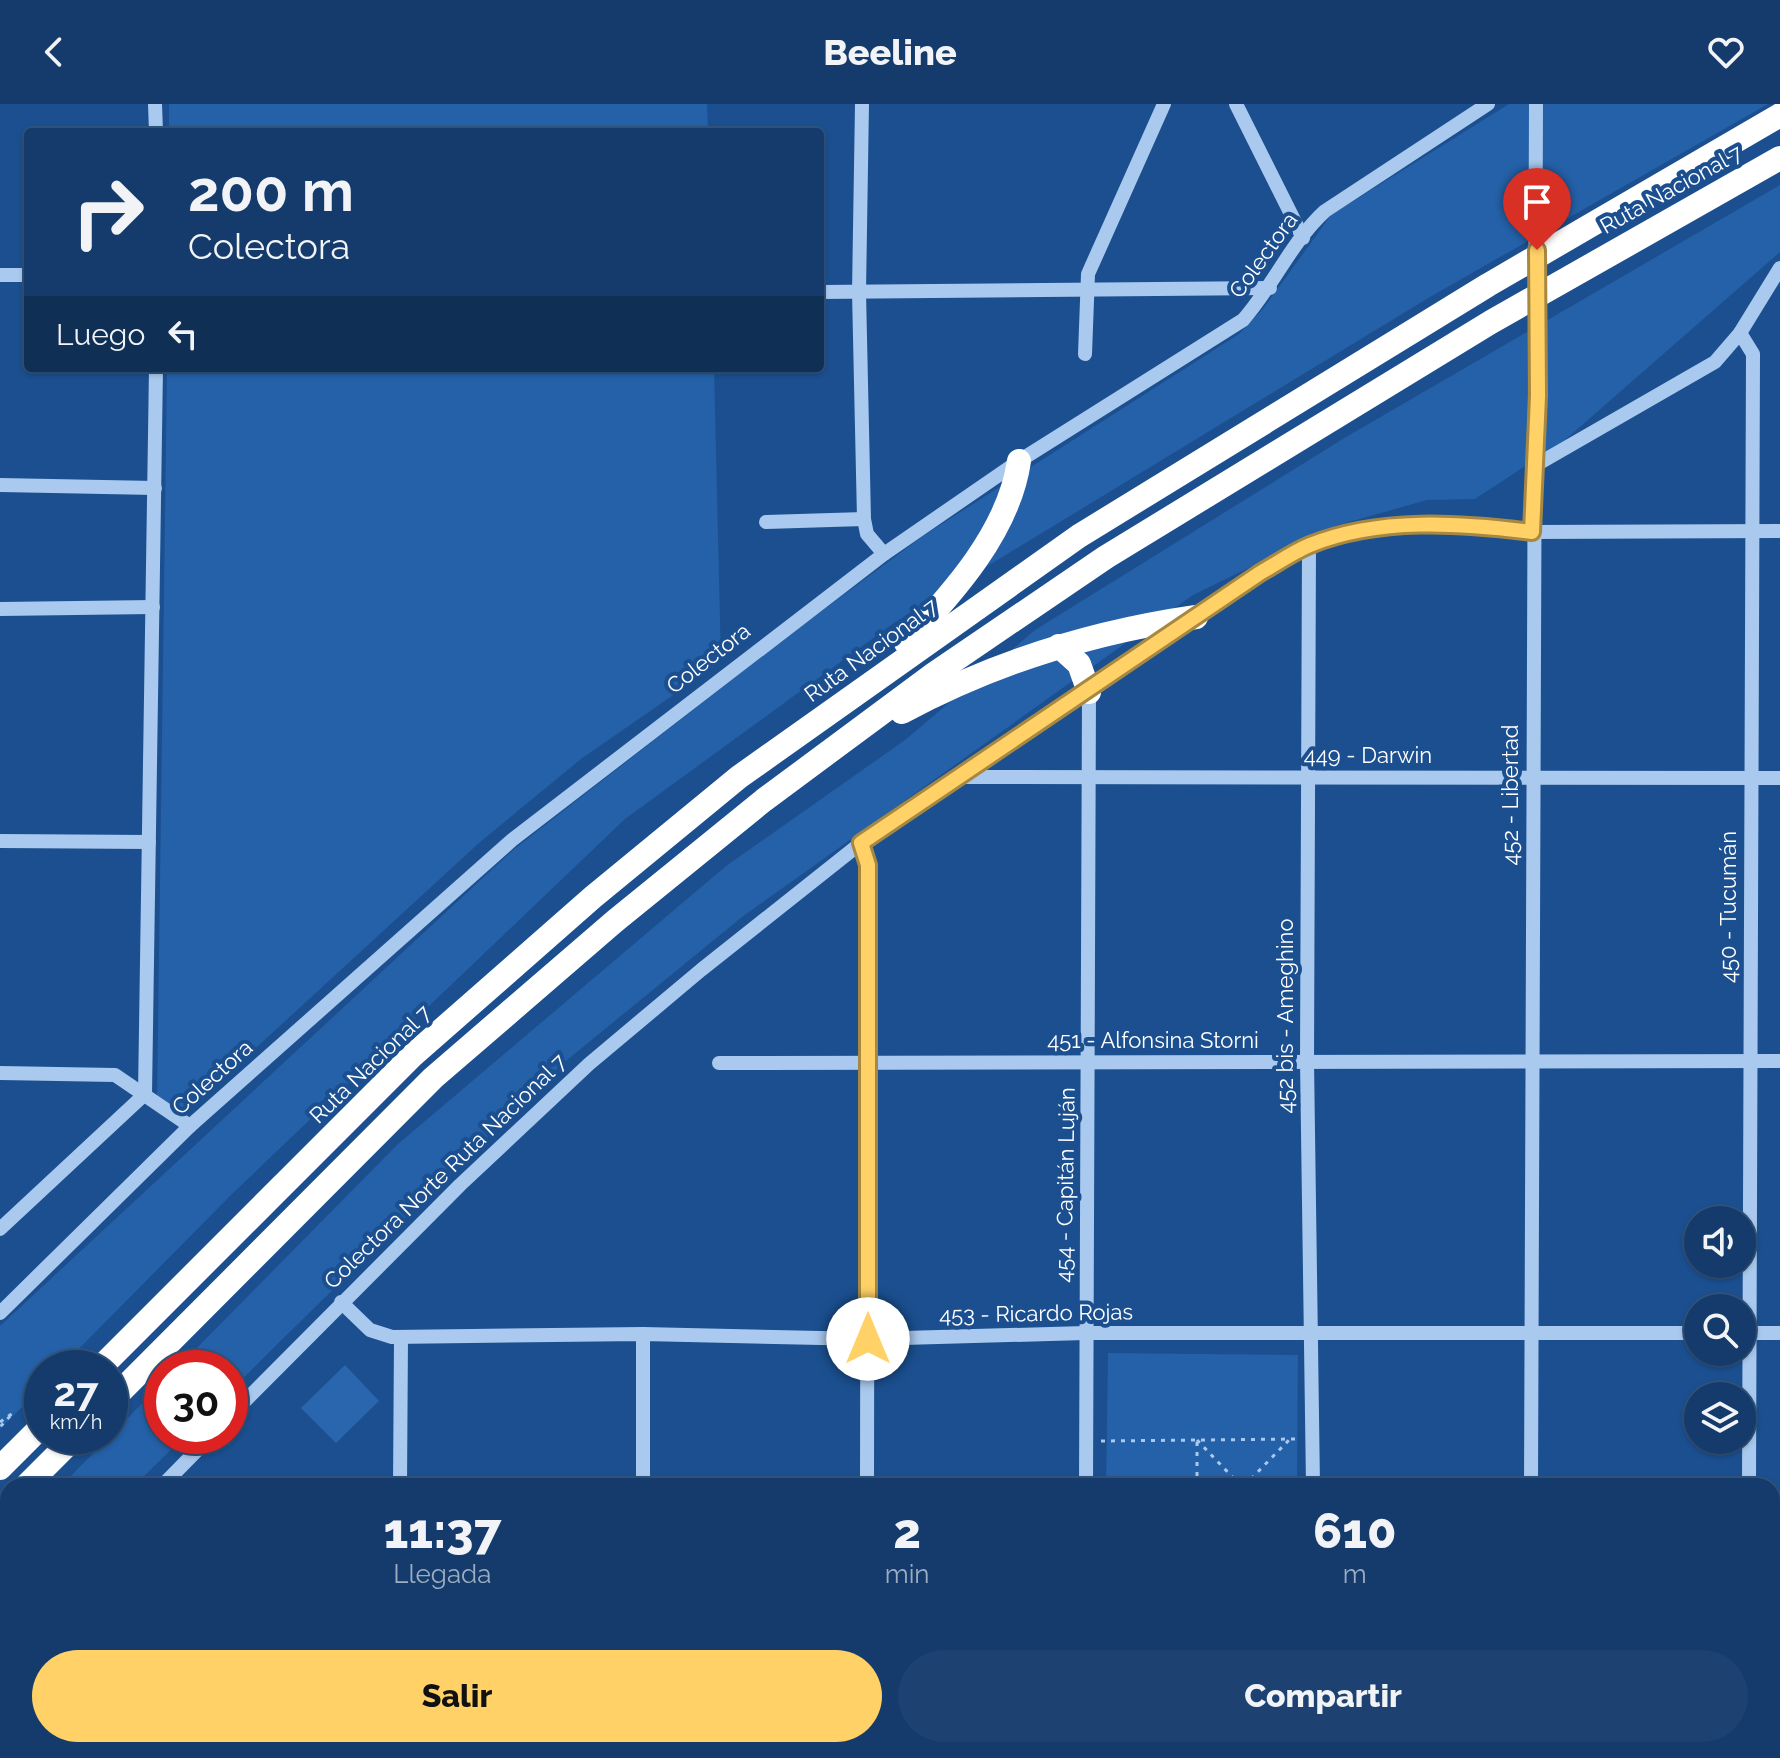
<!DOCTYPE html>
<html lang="es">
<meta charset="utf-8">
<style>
body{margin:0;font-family:Raleway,sans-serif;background:#1d4271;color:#f1f3f6;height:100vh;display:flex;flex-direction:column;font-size:30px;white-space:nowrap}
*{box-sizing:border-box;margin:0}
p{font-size:26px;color:#9dadc1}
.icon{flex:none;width:44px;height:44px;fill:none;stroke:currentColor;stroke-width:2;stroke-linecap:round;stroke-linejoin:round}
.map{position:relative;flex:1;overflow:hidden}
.sheet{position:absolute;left:0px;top:1374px;width:1780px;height:280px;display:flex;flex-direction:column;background:#143b6b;border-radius:24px 24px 0 0;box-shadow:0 2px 6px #0004,0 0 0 2px #33557e}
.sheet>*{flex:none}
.top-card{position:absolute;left:24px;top:24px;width:800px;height:244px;border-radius:8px;box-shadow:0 2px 6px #0004,0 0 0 2px #33557e;background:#143b6b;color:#f1f3f6;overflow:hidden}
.buttons{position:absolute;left:1684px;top:1102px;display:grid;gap:16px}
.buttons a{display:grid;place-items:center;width:72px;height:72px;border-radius:50%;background:#143b6b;box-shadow:0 2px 6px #0004,0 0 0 2px #33557e;font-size:40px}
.speed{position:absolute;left:24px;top:1246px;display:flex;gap:16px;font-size:40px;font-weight:700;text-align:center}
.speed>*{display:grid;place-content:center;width:104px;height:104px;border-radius:50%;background:#143b6b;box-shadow:0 2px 6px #0004,0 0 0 2px #33557e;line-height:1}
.speed small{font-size:20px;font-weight:400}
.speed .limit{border:12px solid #d22;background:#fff;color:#111}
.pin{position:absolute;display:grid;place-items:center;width:68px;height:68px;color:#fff;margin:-82px -34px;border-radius:50% 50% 50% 0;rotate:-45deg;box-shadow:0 0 8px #0007}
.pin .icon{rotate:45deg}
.me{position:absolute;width:88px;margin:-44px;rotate:0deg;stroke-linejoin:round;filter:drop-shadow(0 0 6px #0008)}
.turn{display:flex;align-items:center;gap:28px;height:168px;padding:0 32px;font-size:36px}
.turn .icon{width:104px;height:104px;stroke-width:2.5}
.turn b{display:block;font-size:56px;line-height:68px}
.then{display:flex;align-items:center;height:76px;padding:0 32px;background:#0003;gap:16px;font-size:30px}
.eta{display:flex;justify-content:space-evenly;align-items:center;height:136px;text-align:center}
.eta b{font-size:48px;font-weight:800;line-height:56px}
.primary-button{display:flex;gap:16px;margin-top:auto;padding:16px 32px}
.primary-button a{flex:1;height:92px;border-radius:48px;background:#ffd166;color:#111;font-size:32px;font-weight:800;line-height:92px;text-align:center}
.primary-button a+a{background:#1d4271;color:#f1f3f6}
header{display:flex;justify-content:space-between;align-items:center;height:104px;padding:0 32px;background:#143b6b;font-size:36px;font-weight:800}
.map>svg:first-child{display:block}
.green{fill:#2461a8}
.building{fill:#2a66ad}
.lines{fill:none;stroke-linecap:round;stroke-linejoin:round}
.path{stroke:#a9c9ee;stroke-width:3;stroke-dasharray:4 6;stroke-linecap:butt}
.minor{stroke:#a9c9ee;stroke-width:14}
.highway{stroke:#fff;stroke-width:24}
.route-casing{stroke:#a68842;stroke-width:20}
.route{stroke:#ffd166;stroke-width:14}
.labels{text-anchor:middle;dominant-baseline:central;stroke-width:8;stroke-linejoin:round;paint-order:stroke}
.street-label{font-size:22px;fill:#fff;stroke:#1b4f8f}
</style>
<header><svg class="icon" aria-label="back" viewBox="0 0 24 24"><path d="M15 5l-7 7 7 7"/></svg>Beeline<svg class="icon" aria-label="heart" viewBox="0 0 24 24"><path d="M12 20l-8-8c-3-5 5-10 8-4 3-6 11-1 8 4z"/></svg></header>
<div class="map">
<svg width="1780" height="1654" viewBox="0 0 1780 1654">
<rect width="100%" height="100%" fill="#1b4f8f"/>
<g class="green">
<polygon points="169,0 707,0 708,28 169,28"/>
<polygon points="1509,0 1768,0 1430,193 894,519 625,715 231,1091 60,1264 42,1264 42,1283 0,1325 0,1222 513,746 796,526 923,432 1239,230 1263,205 1331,111"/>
<polygon points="1780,81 1780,148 1565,336 1475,395 1427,396 1335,422 1193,491 742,813 561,961 230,1287 230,1264 177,1264 398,1040 726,762 905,636 1035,526 1346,333"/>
<polygon points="167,264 714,264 721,558 581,655 479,739 183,1011 157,997"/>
<polygon points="1108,1249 1298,1251 1297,1382 1106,1382"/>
<polygon points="162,1279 162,1332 185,1332 134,1382 61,1382"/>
</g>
<polygon class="building" points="345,1261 379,1297 336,1339 301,1304"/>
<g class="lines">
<g class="path">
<polyline points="0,1318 13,1309 0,1323"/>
<polyline points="1197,1336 1241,1382"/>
<polyline points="1101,1337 1297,1335"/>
<polyline points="1197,1382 1197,1336"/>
<polyline points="1244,1382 1290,1335"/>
<polyline points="0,1451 8,1445"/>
</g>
<g class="minor">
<polyline points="155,0 156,28"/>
<polyline points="862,0 859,188 864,415 867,430 884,450"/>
<polyline points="1236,0 1303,134"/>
<polyline points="0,171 28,171"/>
<polyline points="820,188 1270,184"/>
<polyline points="1740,229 1753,250 1749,1382"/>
<polyline points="1085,250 1088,170 1164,0"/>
<polyline points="1536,361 1715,258 1740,229 1780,164"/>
<polyline points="0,381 155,384"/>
<polyline points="766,418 864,415"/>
<polyline points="1309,441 1307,957 1313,1382"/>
<polyline points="0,505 153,503"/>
<polyline points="957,673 1780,674"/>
<polyline points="0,737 149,738"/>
<polyline points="861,739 868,761 867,1382"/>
<polyline points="719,959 1780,957"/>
<polyline points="0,969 115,971 190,1022"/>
<polyline points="145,990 156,264"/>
<polyline points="0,1125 145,990"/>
<polyline points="341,1198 370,1226 392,1233 643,1230 868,1235 1085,1229 1698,1229"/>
<path d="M 0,1209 L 190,1022 L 512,736 L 884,450 L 1019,357 L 1243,216 C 1273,182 1292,137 1325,107 L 1488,0"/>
<polyline points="1742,1229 1780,1229"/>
<polyline points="643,1230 643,1382"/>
<polyline points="230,1312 460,1081 589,960 701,866 861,739 1260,469 1309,441 1376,424 1418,420 1532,428 1780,427"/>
<polyline points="162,1382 211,1332"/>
<polyline points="400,1382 401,1233"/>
<polyline points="1086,1382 1089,588"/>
<polyline points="1531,1382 1536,0"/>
<polyline points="1772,1449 1780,1449"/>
<polyline points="0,1544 8,1536"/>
<polyline points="0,1608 8,1600"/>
<polyline points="158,1646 158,1654"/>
<polyline points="644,1646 644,1654"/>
<polyline points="1087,1646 1087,1654"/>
<polyline points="398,1654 398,1646"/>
<polyline points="866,1654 866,1646"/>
<polyline points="1313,1654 1313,1646"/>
<polyline points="1530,1654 1530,1646"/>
<polyline points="1749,1654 1749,1646"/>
</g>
<g class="highway">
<path d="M 906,539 C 953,489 1009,427 1019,357"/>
<polyline points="1059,542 1079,560 1089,588"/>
<path d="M 902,608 C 995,558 1092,528 1196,513"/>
<polyline points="100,1264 412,952 593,793 739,673 1079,432 1488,181 1780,11"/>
<polyline points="110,1298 433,974 615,817 764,696 934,570 1106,453 1491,218 1780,54"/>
<polyline points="0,1364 42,1322"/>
<polyline points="26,1382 76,1332"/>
<polyline points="0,1408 8,1400"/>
</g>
</g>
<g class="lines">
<defs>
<path id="route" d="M 868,1235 L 868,761 L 861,739 L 1260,469 C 1276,460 1293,448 1310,441 C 1379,413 1460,419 1532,428 L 1538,292 L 1537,146"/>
</defs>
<use href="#route" class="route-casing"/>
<use href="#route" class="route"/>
</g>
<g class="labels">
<g class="street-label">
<text transform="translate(1671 85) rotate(-29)">Ruta Nacional 7</text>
<text transform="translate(1263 151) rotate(-54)">Colectora</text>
<text transform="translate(871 546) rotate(-36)">Ruta Nacional 7</text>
<text transform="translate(708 554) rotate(-38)">Colectora</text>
<text x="1368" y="651">449 - Darwin</text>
<text transform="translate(1510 691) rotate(-90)">452 - Libertad</text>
<text transform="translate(1728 803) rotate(-90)">450 - Tucumán</text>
<text transform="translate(1285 912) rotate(-90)">452 bis - Ameghino</text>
<text x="1153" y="936">451 - Alfonsina Storni</text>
<text transform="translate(370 960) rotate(-44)">Ruta Nacional 7</text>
<text transform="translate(212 973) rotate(-42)">Colectora</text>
<text transform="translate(445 1067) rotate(-44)">Colectora Norte Ruta Nacional 7</text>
<text transform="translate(1065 1081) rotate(-89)">454 - Capitán Luján</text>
<text transform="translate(1036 1209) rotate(-1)">453 - Ricardo Rojas</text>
</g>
</g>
</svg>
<div class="buttons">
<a><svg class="icon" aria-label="sound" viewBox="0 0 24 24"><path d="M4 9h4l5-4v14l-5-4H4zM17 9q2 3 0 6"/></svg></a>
<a><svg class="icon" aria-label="search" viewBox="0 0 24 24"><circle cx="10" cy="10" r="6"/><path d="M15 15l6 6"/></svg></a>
<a><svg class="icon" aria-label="layers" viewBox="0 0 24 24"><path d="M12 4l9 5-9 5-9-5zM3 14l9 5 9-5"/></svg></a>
</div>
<div class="speed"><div>27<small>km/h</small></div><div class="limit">30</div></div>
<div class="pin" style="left:1537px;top:146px;background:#d93025"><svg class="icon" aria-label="arrive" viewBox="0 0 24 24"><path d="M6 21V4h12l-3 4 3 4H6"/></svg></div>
<svg class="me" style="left:868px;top:1235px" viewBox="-20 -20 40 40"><circle r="19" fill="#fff"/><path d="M0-13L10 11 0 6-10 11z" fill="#ffd166"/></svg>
<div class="top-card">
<div class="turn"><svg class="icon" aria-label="right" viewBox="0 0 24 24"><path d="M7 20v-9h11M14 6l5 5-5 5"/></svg><div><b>200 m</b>Colectora</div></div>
<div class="then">Luego<svg class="icon" aria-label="left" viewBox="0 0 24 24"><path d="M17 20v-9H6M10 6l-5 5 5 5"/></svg></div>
</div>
<section class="sheet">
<div class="eta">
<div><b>11:37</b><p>Llegada</p></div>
<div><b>2</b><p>min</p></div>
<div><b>610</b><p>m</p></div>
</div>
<div class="primary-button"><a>Salir</a><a>Compartir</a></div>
</section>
</div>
